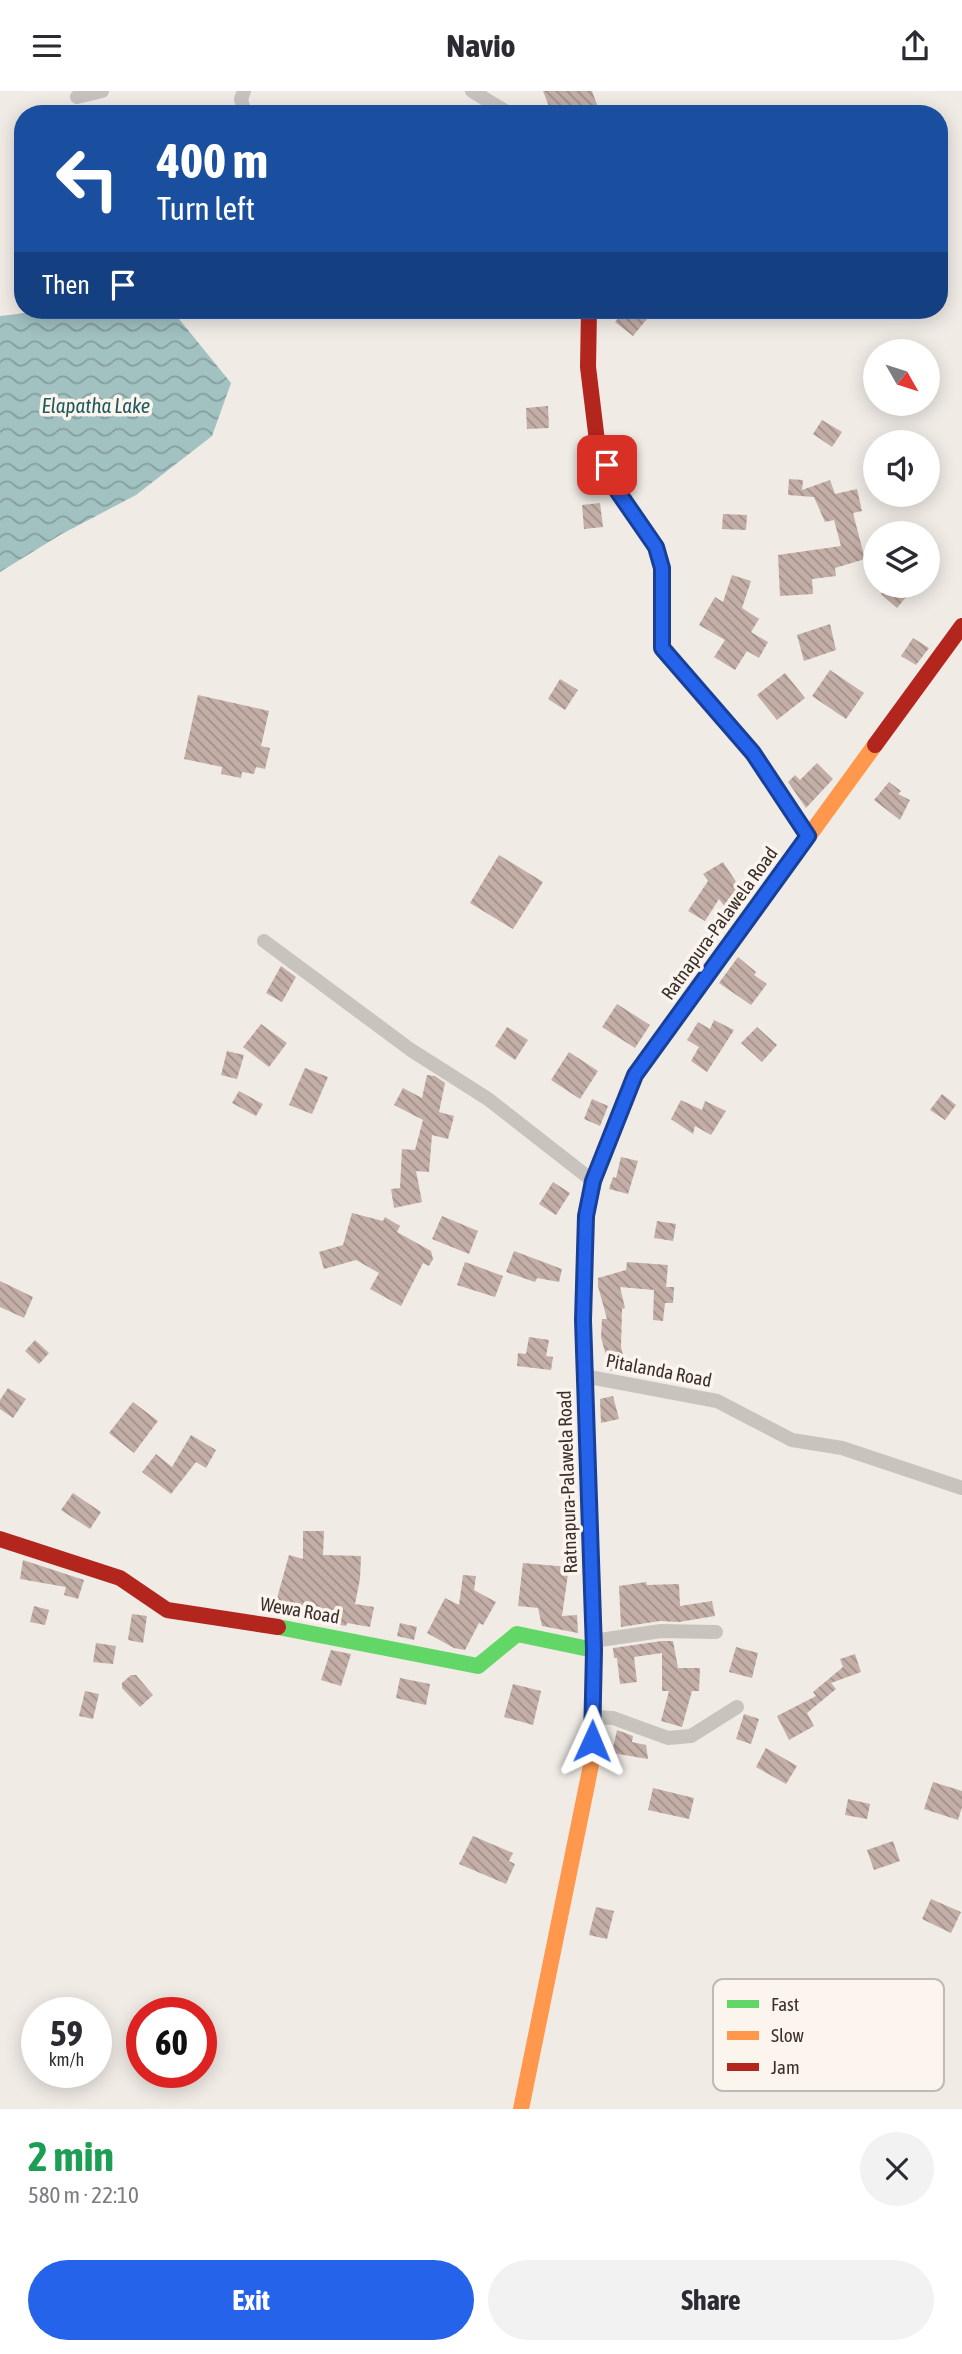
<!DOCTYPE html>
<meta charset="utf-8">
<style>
body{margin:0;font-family:"Asap Condensed",sans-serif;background:#f2f2f3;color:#2b2b33;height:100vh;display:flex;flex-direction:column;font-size:26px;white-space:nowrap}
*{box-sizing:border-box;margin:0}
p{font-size:23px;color:#7c7c81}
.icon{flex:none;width:38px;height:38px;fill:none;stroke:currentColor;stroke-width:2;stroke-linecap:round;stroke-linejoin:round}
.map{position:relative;height:2018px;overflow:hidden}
.sheet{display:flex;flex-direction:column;background:#fff;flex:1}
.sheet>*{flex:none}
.banner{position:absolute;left:14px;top:14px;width:934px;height:214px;border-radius:28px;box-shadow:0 4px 18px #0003;background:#1a4fa0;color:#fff;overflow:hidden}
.needle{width:46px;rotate:129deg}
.controls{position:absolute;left:863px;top:248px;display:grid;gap:14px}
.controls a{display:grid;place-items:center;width:77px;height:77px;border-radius:50%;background:#fff;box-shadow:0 4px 18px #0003;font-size:35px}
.speed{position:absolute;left:21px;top:1906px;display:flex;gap:14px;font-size:35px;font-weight:700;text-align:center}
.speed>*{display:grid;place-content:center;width:91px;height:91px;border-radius:50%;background:#fff;box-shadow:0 4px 18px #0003;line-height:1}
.speed small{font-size:18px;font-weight:400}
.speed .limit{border:10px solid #d22;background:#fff;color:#111}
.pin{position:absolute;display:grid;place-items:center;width:60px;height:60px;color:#fff;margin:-30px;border-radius:14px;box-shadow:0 4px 10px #0006}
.me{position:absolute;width:77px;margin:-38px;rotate:1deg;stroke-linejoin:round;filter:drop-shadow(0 0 5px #0008)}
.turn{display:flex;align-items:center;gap:24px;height:147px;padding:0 28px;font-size:32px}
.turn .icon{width:91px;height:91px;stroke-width:2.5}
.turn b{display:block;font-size:49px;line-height:60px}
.then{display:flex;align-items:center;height:66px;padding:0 28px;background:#0003;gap:14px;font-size:26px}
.round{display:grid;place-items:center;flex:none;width:74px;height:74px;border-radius:37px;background:#f2f2f3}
.overview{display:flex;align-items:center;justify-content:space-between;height:119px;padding:0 28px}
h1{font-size:42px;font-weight:700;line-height:52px;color:#1e9e55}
.action{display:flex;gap:14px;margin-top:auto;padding:14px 28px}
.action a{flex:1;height:80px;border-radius:42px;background:#2563eb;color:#fff;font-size:28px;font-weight:700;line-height:80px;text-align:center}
.action a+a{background:#f2f2f3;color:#2b2b33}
header{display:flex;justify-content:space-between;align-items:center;height:91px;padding:0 28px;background:#fff;font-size:32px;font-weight:700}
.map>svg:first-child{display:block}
.water{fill:url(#water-waves)}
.building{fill:url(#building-back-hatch)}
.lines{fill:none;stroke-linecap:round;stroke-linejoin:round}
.street{stroke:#c9c3be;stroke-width:14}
.fast{stroke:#63d668;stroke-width:16}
.slow{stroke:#ff974d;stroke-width:16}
.jam{stroke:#b3261e;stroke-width:16}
.route-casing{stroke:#184099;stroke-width:18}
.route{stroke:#2563eb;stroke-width:12}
.labels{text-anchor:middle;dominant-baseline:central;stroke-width:7;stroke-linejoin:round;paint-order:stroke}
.street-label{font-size:19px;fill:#3b302b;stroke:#fbf5ee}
.water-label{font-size:21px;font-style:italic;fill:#1f5a5e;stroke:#fbf5ee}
.key{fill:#fbf5ee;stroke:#c1bab4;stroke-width:2}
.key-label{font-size:19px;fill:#3b302b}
</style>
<header><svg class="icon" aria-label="menu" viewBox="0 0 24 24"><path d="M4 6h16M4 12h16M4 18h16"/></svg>Navio<svg class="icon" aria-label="share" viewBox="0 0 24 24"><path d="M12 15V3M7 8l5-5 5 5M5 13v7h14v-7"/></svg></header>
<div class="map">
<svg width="962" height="2018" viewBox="0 0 962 2018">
<defs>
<pattern id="water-waves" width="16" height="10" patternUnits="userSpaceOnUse" patternTransform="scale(1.75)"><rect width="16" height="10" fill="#a1c2c1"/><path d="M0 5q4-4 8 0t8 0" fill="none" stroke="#849e9d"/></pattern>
<pattern id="building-back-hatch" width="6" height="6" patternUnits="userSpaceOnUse" patternTransform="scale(1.75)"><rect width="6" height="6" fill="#c3afa7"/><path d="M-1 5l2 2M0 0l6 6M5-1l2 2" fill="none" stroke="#a08f88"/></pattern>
</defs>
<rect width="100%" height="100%" fill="#f0ebe5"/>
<polygon class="water" points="52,219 139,219 175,223 231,292 212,345 136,404 60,444 0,481 0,225"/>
<g class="building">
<polygon points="543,0 592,0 599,19 589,23 552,23"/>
<polygon points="625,219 635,219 647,228 633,245 615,231"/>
<polygon points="548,315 549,337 527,338 526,317"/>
<polygon points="822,329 842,341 832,356 813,343"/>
<polygon points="789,388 803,389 802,399 830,389 835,403 857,398 862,420 853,422 865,468 835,477 836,485 812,488 813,503 780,505 778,464 841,455 834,429 825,431 814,406 788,404"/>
<polygon points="600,412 603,436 584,438 582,414"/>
<polygon points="723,423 747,424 746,439 722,438"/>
<polygon points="732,484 751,490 742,517 759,528 751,541 768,551 759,567 747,560 735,579 714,566 725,549 699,534 715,506 723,511"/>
<polygon points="888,495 915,495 897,517 881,503"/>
<polygon points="830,533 836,559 804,570 797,544"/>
<polygon points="913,547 929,557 916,574 901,565"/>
<polygon points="830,579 864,602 846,628 812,605"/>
<polygon points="785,582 805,607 777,629 757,604"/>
<polygon points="560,588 578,599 565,619 548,608"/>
<polygon points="198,604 269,620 261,655 270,657 265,678 256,676 254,683 242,681 241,687 221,683 222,676 184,668"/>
<polygon points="817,672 833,688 806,717 788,691 795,684 800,689"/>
<polygon points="889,691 901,700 898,703 910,709 900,729 874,709"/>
<polygon points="499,764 543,791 513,838 470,812"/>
<polygon points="723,771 744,803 725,816 719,808 705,830 688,820 708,790 703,783"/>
<polygon points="738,866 756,881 754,884 767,893 751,914 719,892"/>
<polygon points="281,875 296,886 282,911 266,902"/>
<polygon points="617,913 650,934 635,957 602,936"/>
<polygon points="714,929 734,939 707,981 691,970 699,956 687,949 698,931 710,938"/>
<polygon points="261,933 287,952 269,976 243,956"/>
<polygon points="507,936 528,949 515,969 495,955"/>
<polygon points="757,936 777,954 762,971 741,952"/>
<polygon points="227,960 244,964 237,988 221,984"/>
<polygon points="569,961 598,980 580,1008 551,989"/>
<polygon points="305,977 328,986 312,1023 289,1014"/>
<polygon points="427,984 435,985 445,992 439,1021 454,1025 448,1048 432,1044 429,1081 416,1080 422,1111 394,1117 391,1098 400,1097 402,1058 415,1059 423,1029 394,1014 403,997 422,1007"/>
<polygon points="239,1000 263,1013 256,1025 232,1012"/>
<polygon points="942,1003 956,1014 945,1029 930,1019"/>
<polygon points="592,1008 608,1015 600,1035 584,1028"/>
<polygon points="681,1009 702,1019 705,1010 726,1020 711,1044 695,1035 693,1043 671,1028"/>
<polygon points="621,1066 638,1070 628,1103 609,1098 613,1086 616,1087"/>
<polygon points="553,1091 570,1102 556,1124 539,1113"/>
<polygon points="352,1122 383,1130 385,1126 400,1135 397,1141 431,1160 433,1168 429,1175 423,1172 401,1215 370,1198 379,1182 356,1169 324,1178 319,1161 343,1154"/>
<polygon points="442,1125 478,1140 469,1163 432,1148"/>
<polygon points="657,1130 676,1133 673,1150 654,1147"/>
<polygon points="514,1160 562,1178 559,1191 537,1187 535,1191 506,1181"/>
<polygon points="465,1171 503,1185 495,1206 457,1194"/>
<polygon points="627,1171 668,1174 666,1196 674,1196 673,1212 665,1212 663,1230 653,1229 654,1199 620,1196 625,1217 622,1218 621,1256 626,1275 610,1280 601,1246 602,1228 607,1228 598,1195 598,1187 626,1179"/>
<polygon points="0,1190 33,1206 24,1227 0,1216"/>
<polygon points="529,1246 549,1249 546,1265 553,1266 551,1279 517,1275 518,1262 526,1263"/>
<polygon points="35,1249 49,1262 39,1273 25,1260"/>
<polygon points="8,1297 26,1308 13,1327 0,1318 0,1309"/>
<polygon points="613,1305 619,1328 601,1332 600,1308"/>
<polygon points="133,1311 158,1330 134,1362 109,1342"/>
<polygon points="191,1344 216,1359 206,1377 196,1371 171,1403 142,1381 156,1363 172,1376"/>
<polygon points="73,1402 101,1421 90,1438 61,1419"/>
<polygon points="303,1440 324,1440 323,1464 361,1465 360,1488 355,1513 374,1516 370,1536 347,1532 346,1535 273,1522 289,1464 303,1468"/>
<polygon points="23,1469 84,1489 78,1508 64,1504 66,1496 20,1488"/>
<polygon points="523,1472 569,1476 562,1525 577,1524 578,1542 542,1535 538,1517 518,1515"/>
<polygon points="463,1484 476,1485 474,1499 496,1511 483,1534 479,1532 465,1559 454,1557 427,1542 445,1507 459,1514"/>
<polygon points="646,1491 647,1494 679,1493 680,1515 712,1510 715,1525 679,1531 660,1530 621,1536 619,1495"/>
<polygon points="34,1515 49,1519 45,1534 30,1531"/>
<polygon points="132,1523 147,1525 143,1552 128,1549"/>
<polygon points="400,1532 417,1536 414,1549 397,1545"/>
<polygon points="662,1550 673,1550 678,1577 700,1577 699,1600 692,1600 682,1636 661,1630 669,1600 662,1600 662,1562 634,1566 637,1591 620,1593 617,1567 614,1567 613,1557"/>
<polygon points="96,1552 116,1555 113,1573 93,1571"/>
<polygon points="736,1556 758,1562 752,1587 729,1581"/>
<polygon points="331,1559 351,1563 341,1595 321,1589"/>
<polygon points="855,1563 861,1581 831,1592 836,1598 807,1622 814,1635 789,1649 777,1625 816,1605 813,1601 843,1576 840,1568"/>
<polygon points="131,1584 136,1584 153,1604 140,1616 122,1597 122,1592"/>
<polygon points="400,1587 430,1593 426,1614 396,1607"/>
<polygon points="513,1593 541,1600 533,1634 504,1626"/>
<polygon points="85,1600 99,1603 93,1628 79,1625"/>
<polygon points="744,1623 759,1628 751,1653 736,1648"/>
<polygon points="617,1639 633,1645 632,1651 646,1654 648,1668 612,1662"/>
<polygon points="766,1657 797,1675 786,1693 756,1676"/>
<polygon points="933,1691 962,1700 962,1716 958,1729 924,1718"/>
<polygon points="653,1697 694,1707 689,1728 648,1719"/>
<polygon points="848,1708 870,1713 867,1728 845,1724"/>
<polygon points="473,1745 513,1762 509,1770 515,1773 506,1793 459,1773"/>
<polygon points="893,1750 900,1770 874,1779 867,1759"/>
<polygon points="931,1808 961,1821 951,1842 922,1828"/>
<polygon points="596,1816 614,1820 607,1848 589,1844"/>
</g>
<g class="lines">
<g class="street">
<polyline points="244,0 241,8 245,23"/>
<polyline points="472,0 510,23"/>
<polyline points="77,6 102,0"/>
<polyline points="264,850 411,959 488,1008 593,1090"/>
<polyline points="584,1285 717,1310 792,1349 842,1357 962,1397"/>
<polyline points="593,1550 661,1540 716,1541"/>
<polyline points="592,1626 613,1627 668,1647 691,1645 737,1616"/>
</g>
<g class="fast">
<polyline points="592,1507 583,1229 586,1125 595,1086"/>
<polyline points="278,1536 478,1575 517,1543 594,1559"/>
</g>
<g class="slow">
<polyline points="595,1086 635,984 875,654"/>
<polyline points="521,2018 591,1674 594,1559 592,1507"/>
</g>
<g class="jam">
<polyline points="589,219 588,276 597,350 616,398 656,456 662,477 662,557 753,662 808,745"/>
<polyline points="875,654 962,535"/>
<polyline points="0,1448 120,1487 167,1519 278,1536"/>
</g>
</g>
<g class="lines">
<defs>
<polyline id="route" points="592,1650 594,1559 583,1229 586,1125 593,1090 635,984 808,745 753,662 662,557 662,477 656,456 616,398 607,374"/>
</defs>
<use href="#route" class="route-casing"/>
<use href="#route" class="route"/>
</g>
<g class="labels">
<g class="street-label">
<text transform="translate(719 832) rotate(-54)">Ratnapura-Palawela Road</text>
<text transform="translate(659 1279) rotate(11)">Pitalanda Road</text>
<text transform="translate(567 1391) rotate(-92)">Ratnapura-Palawela Road</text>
<text transform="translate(300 1519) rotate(10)">Wewa Road</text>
</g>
<g class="water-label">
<text x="96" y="314">Elapatha Lake</text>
</g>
</g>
<rect x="713" y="1888" width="231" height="112" rx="10" class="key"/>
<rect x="727" y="1909" width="32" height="8" fill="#63d668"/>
<rect x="727" y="1940" width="32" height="9" fill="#ff974d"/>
<rect x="727" y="1972" width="32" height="8" fill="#b3261e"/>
<g class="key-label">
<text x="771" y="1920">Fast</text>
<text x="771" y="1951">Slow</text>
<text x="771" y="1983">Jam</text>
</g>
</svg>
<div class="controls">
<a><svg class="needle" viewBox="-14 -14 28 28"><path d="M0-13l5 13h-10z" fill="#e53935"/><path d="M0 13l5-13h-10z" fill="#7c7c81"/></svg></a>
<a><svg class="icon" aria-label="sound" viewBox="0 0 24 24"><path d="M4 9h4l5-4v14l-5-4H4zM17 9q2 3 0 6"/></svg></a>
<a><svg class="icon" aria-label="layers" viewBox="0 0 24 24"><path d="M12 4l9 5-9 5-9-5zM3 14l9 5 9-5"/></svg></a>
</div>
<div class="speed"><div>59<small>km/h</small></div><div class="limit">60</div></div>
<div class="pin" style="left:607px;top:374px;background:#d93025"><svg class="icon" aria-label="arrive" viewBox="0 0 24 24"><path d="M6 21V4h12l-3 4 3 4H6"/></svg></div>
<svg class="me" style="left:592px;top:1650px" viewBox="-20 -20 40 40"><path d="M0-17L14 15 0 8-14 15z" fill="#2563eb" stroke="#fff" stroke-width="4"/></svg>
<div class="banner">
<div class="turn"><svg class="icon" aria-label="left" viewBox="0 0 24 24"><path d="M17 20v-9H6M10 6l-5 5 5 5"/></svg><div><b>400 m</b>Turn left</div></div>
<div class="then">Then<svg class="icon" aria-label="arrive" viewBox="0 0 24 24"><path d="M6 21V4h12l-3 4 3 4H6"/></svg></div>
</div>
</div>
<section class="sheet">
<div class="overview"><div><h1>2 min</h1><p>580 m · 22:10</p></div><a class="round"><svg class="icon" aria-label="close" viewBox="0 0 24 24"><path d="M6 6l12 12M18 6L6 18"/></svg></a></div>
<div class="action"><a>Exit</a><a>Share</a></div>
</section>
